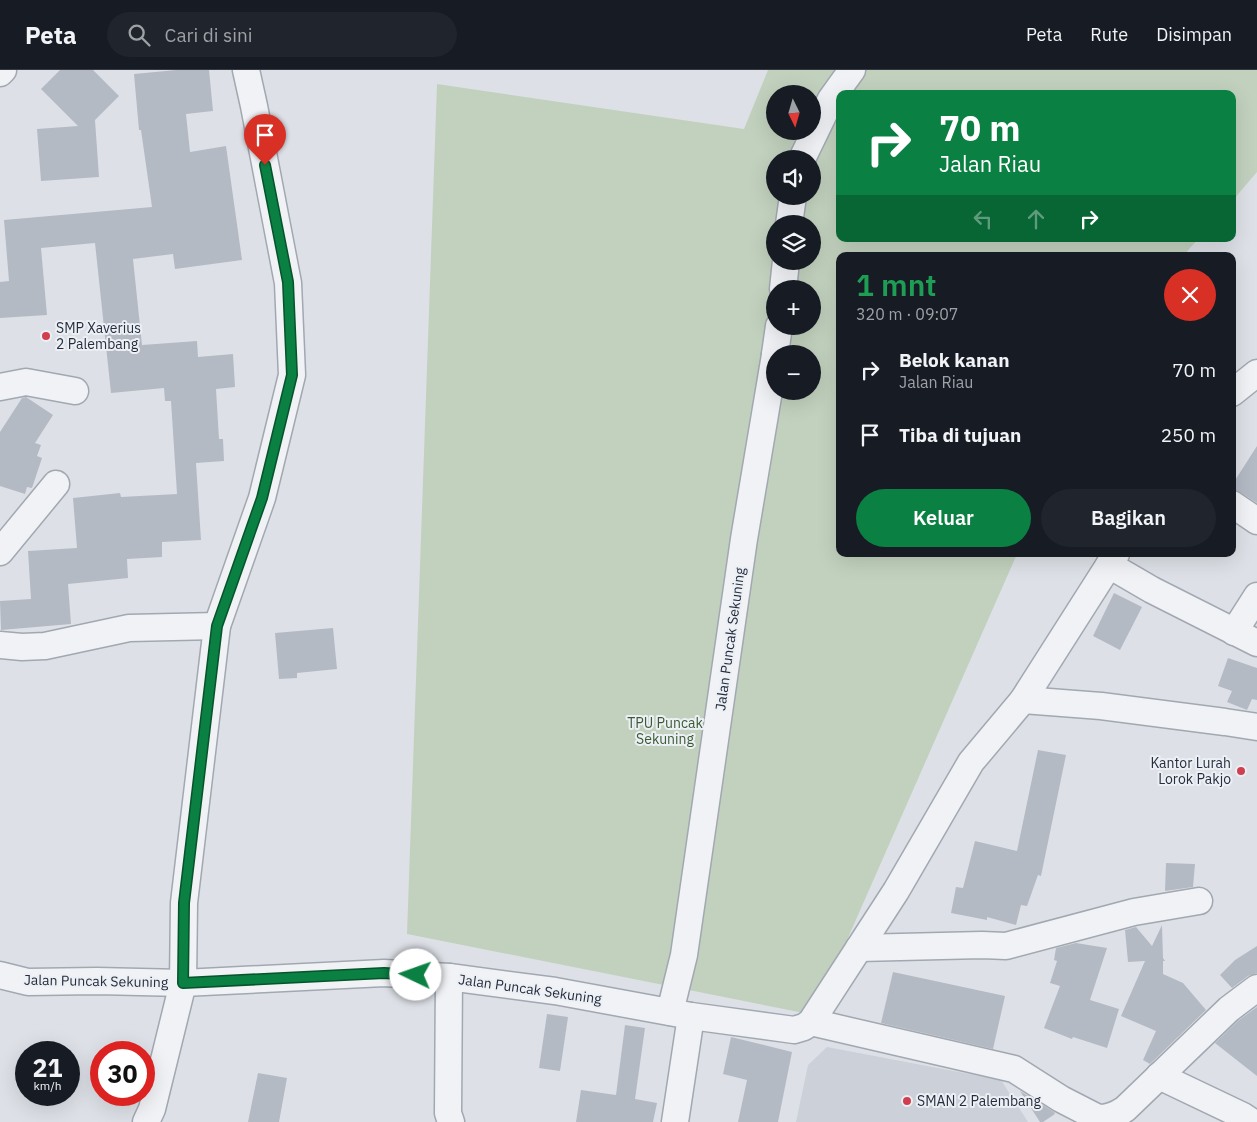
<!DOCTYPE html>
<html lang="id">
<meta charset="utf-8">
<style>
body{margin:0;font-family:"IBM Plex Sans",sans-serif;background:#20242c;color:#f1f3f6;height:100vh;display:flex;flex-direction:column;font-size:19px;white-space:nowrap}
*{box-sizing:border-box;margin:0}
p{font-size:16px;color:#9ea1a6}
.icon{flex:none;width:28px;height:28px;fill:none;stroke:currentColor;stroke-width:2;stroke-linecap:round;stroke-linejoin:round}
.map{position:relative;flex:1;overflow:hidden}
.side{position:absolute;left:836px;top:182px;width:400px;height:305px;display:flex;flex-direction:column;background:#171b24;border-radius:10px;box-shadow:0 5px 20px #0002}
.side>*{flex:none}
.guide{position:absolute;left:836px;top:20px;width:400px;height:152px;border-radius:10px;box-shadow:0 5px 20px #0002;background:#0b8043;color:#fff;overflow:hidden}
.needle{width:32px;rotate:175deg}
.controls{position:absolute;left:766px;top:15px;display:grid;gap:10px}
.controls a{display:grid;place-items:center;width:55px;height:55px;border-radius:50%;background:#171b24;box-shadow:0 5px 20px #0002;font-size:25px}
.speed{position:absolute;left:15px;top:971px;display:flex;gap:10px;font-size:25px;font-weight:700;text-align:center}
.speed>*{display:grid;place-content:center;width:65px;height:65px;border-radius:50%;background:#171b24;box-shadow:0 5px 20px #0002;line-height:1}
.speed small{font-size:12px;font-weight:400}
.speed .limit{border:8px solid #d22;background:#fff;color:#111}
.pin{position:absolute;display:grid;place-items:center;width:42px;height:42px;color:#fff;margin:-51px -21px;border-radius:50% 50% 50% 0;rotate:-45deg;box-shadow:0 0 5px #0007}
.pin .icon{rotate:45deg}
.me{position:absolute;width:55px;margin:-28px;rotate:273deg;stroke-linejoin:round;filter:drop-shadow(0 0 4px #0008)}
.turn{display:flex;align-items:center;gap:18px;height:105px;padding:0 20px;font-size:22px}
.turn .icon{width:65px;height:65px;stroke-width:2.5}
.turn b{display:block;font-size:35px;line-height:42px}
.lanes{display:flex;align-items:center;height:48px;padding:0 20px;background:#0003;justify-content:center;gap:25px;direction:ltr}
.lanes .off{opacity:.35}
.round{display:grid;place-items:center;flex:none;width:52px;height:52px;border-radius:26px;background:#20242c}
.summary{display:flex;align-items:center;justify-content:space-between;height:85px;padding:0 20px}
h1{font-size:30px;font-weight:600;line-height:38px;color:#1e9e55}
.cta{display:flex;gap:10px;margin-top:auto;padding:10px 20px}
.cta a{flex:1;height:58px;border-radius:30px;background:#0b8043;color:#fff;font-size:20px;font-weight:600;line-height:58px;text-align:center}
.cta a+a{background:#20242c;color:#f1f3f6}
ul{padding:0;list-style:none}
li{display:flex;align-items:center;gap:15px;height:65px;padding:0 20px}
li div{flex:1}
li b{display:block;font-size:19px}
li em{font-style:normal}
header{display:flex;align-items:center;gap:30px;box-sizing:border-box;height:70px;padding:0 25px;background:#171b24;border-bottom:1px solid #363941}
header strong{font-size:24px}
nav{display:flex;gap:28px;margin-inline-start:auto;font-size:18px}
.search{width:350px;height:45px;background:#20242c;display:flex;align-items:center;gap:12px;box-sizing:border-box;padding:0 18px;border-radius:28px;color:#9ea1a6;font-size:19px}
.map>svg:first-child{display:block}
.built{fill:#cbd0d9}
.green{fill:#c2d1be;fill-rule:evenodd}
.building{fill:#b4bac4}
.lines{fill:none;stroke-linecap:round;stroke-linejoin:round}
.minor-casing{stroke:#a2a8b1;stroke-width:29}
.minor{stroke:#f0f2f6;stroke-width:26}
.route-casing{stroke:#07532c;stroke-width:12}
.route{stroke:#0b8043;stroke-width:9}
.poi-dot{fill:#d03f4f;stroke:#ecf0f5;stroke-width:2}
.labels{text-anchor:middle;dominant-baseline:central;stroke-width:4;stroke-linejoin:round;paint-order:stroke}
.poi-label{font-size:14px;fill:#262e3e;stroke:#ecf0f5;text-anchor:start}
.street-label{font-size:14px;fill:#262e3e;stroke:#ecf0f5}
.park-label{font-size:14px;fill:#395a34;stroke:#ecf0f5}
</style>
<header>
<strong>Peta</strong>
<div class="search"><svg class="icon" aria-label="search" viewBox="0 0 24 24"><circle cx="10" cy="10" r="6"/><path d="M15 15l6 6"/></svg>Cari di sini</div>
<nav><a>Peta</a><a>Rute</a><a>Disimpan</a></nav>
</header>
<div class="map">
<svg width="1257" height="1052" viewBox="0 0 1257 1052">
<rect width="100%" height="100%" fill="#dde1e7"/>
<polygon class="built" points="827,977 1001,1010 1028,1052 796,1052 808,995"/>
<path class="green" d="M 768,0 L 1257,0 L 1257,102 L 1233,130 L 1232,24 L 840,24 L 840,169 L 1198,169 L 1183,186 L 840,186 L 840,484 L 1017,484 L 814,945 L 407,864 L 437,14 L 744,59 ZM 775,24 L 812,24 L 812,61 L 775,61 ZM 775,89 L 812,89 L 812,126 L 775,126 ZM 775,154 L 812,154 L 812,191 L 775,191 ZM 775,219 L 812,219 L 812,256 L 775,256 ZM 775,284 L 812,284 L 812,321 L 775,321 Z"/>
<g class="building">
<polygon points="60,0 93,0 119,26 95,50 99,107 41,111 37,59 78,56 41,19"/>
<polygon points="176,0 209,0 213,41 186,44 190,82 226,76 242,190 175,199 173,184 133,189 142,275 197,271 198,287 233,284 235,317 216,319 219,369 223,369 224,391 196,393 201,470 162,472 162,487 127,489 128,508 68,514 71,554 1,560 0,531 31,529 28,481 77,478 73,428 120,423 121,427 177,424 171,331 165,331 164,318 111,323 95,173 41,178 47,245 0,248 0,212 9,211 4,150 152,137 141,60 139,60 134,4"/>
<polygon points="26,327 53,345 35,373 41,375 37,386 42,388 32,418 27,417 25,424 0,416 0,362 22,328"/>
<polygon points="1257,376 1257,433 1240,422 1232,419 1232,415"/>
<polygon points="1114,523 1142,537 1120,580 1093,566"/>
<polygon points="333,558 337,599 297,603 297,608 279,609 275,563"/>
<polygon points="1228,588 1257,598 1257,630 1252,629 1247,640 1227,632 1232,621 1218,616"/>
<polygon points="1038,680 1066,685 1041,806 1038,805 1027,836 1021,835 1016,855 987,847 987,850 951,843 956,817 963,818 975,771 1017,781"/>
<polygon points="1166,793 1195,794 1193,817 1165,821"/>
<polygon points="1162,855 1163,888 1165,891 1163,891 1163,904 1183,913 1206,940 1150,994 1143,990 1156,961 1121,946 1145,891 1128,892 1125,860 1136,857 1152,876"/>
<polygon points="1076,873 1107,878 1090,930 1119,939 1107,978 1073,967 1072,969 1044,958 1060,916 1050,913 1057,891 1054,890 1056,878"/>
<polygon points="1257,876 1257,903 1248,906 1232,918 1220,905 1235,890"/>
<polygon points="893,902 1005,926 993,979 881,953"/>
<polygon points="1257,937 1257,1006 1215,973 1239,950"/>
<polygon points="547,944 568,947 560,1001 539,998"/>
<polygon points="625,955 645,958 635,1029 657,1033 653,1052 576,1052 581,1020 616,1025"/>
<polygon points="731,967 792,982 778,1052 738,1052 747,1010 723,1004"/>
<polygon points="258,1003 287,1008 279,1052 248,1052"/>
<polygon points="1020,1021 1054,1042 1055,1044 1043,1052 1040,1052"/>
</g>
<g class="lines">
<defs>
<g id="minor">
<polyline points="0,3 3,0"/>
<polyline points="802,89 831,29 852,0"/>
<polyline points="789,154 793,126"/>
<polyline points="783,219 786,191"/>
<polyline points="775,284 779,256"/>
<polyline points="0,317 26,312 75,321"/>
<polyline points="1232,323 1257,303"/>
<polyline points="1232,434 1257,451"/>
<polyline points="0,482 56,414"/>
<polyline points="1109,495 1152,520 1257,573"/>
<polyline points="1234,562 1257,526"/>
<polyline points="0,575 22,577 45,576 129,558 217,556"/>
<polyline points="1023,630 1101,636 1225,652 1257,657"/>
<polyline points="859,878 982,875 1006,876 1134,842 1199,831"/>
<polyline points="0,905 28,912 97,911 183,913 384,903 449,907 555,921 691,946 794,960 804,957 811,952 896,821 971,692 1023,630 1116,484"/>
<polyline points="449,907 448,1043 451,1052"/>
<polyline points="670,942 684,885 744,469 775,285"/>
<path d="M 811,952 L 1014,999 L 1061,1029 L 1098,1048 C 1109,1048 1116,1045 1125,1039 L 1229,939 L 1257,918"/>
<polyline points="1159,1006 1243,1046 1252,1052"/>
<polyline points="146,1052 152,1039 183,913 184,833 217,556 262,428 292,305 288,213 254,36 246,0"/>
<polyline points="675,1052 691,946"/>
</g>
</defs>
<use href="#minor" class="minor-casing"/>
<use href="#minor" class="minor"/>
</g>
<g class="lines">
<defs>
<polyline id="route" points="265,95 288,212 292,305 262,428 217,556 184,833 183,913 384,903 416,905"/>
</defs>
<use href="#route" class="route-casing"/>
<use href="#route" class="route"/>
</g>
<g class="poi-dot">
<circle cx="46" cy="266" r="5"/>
<circle cx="1241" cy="701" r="5"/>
<circle cx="907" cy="1031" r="5"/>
</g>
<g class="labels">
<g class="poi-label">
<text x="56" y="258">SMP Xaverius<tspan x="56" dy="16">2 Palembang</tspan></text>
<text x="1231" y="693" text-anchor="end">Kantor Lurah<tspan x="1231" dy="16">Lorok Pakjo</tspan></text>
<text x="917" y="1031">SMAN 2 Palembang</text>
</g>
<g class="street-label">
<text transform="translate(730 569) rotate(-82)">Jalan Puncak Sekuning</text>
<text transform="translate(96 911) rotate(1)">Jalan Puncak Sekuning</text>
<text transform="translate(530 919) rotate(8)">Jalan Puncak Sekuning</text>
</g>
<g class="park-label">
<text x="665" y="653">TPU Puncak<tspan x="665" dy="16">Sekuning</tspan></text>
</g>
</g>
</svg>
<div class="controls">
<a><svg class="needle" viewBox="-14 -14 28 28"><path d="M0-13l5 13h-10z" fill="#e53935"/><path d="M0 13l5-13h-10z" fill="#9ea1a6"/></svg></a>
<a><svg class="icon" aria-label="sound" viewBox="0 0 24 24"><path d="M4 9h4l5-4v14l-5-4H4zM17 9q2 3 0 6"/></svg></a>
<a><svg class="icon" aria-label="layers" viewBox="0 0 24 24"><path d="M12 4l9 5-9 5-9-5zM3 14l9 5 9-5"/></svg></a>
<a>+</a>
<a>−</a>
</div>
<div class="speed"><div>21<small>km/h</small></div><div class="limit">30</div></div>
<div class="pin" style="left:265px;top:95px;background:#d93025"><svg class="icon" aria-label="arrive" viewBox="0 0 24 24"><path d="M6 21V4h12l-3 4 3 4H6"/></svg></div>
<svg class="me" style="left:416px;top:905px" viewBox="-20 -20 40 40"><circle r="19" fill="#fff"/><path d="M0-13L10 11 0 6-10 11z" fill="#0b8043"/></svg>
<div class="guide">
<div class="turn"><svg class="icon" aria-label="right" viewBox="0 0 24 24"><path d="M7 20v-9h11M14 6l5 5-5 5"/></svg><div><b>70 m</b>Jalan Riau</div></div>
<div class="lanes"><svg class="icon off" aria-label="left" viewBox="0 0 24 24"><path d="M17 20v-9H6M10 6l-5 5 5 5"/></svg><svg class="icon off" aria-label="ahead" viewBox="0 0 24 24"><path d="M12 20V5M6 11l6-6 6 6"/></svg><svg class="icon" aria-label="right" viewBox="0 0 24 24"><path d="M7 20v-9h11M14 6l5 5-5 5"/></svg></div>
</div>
<section class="side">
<div class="summary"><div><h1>1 mnt</h1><p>320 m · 09:07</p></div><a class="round" style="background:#d93025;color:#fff"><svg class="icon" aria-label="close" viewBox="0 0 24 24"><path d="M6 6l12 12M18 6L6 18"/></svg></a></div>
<ul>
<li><svg class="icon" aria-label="right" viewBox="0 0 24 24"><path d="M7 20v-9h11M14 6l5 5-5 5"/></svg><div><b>Belok kanan</b><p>Jalan Riau</p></div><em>70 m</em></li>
<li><svg class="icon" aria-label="arrive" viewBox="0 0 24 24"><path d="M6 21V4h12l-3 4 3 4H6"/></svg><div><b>Tiba di tujuan</b></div><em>250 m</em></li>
</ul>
<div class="cta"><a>Keluar</a><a>Bagikan</a></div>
</section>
</div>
